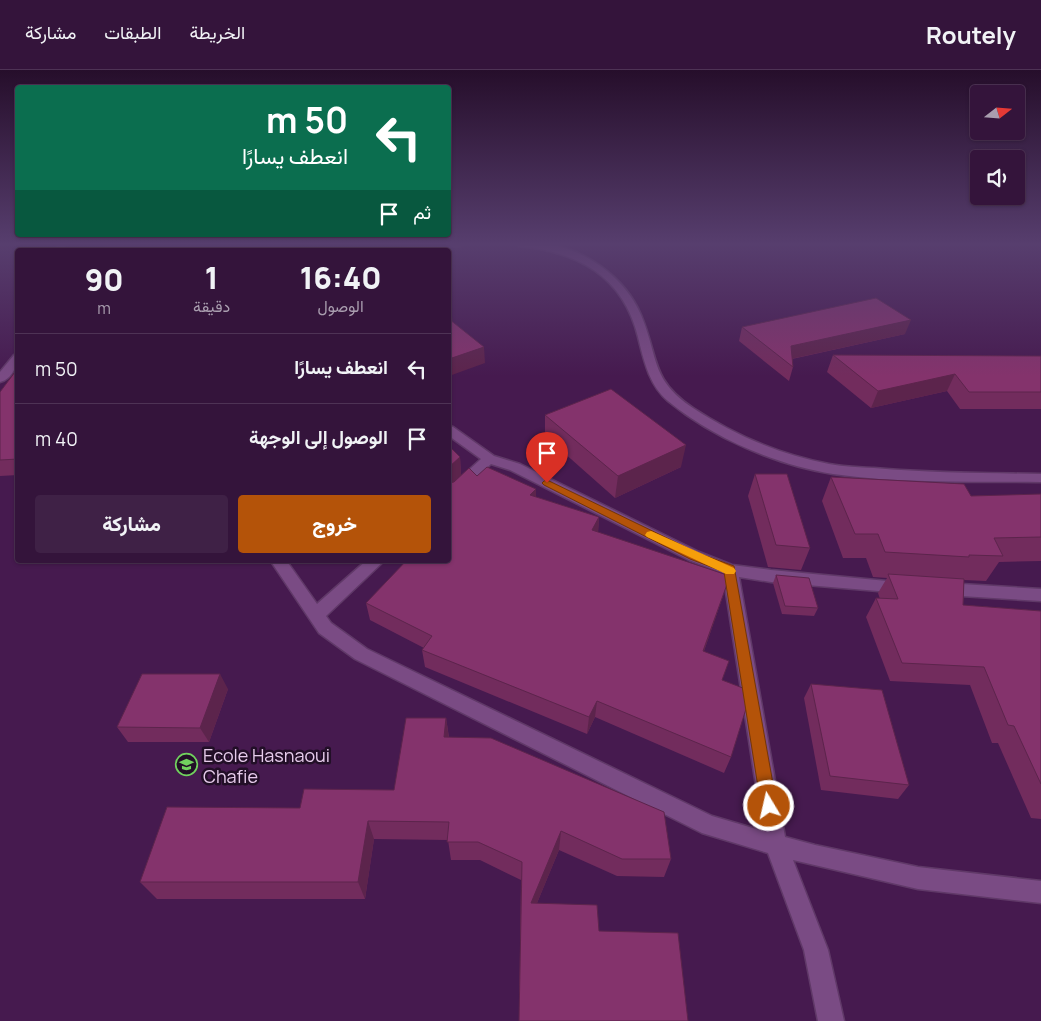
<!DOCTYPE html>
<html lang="ar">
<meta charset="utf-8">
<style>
body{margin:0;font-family:Manrope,Vazirmatn,sans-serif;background:#3f2146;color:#f1f3f6;direction:rtl;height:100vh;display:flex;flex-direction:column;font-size:19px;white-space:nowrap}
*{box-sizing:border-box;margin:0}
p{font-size:16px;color:#a99eaf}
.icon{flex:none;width:28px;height:28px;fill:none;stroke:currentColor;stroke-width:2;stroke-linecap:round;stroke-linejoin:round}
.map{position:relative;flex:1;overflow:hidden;direction:ltr}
.panel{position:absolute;left:15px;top:178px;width:436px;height:315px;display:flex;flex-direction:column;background:#34143b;border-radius:5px;box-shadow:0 1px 4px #0004,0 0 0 1px #4e3355;direction:rtl}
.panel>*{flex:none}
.banner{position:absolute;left:15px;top:15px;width:436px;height:152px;border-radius:5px;box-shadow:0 1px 4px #0004,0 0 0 1px #4e3355;direction:rtl;background:#0b6e4f;color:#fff;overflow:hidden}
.needle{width:32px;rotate:73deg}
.buttons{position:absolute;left:970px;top:15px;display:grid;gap:10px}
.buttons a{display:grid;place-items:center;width:55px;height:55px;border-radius:5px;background:#34143b;box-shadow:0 1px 4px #0004,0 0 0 1px #4e3355;font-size:25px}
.pin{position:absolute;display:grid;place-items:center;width:42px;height:42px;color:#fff;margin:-51px -21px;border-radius:50% 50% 50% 0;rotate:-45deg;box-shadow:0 0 5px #0007}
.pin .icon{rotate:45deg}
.me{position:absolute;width:55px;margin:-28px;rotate:351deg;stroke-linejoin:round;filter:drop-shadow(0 0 4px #0008)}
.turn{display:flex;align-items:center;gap:18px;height:105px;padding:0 20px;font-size:22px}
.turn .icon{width:65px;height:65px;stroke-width:2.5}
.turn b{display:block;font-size:35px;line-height:42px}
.then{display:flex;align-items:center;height:48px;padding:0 20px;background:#0003;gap:10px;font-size:19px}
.eta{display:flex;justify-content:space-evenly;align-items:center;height:85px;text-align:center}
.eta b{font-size:30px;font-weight:800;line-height:35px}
.cta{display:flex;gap:10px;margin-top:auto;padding:10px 20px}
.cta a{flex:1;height:58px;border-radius:5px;background:#b45309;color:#fff;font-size:20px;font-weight:800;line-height:58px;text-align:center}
.cta a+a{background:#3f2146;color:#f1f3f6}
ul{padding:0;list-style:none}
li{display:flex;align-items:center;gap:15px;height:70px;padding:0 20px;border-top:1px solid #4e3355}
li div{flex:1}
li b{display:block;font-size:19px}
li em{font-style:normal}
header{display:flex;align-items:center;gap:30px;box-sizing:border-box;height:70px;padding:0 25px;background:#34143b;border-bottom:1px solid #4e3355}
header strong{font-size:24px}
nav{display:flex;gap:28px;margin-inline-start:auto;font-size:18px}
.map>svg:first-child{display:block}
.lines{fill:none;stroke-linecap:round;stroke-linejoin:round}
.minor-casing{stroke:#603968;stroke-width:3}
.minor{fill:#7a4b84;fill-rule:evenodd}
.wall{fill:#722c5d}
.shaded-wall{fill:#5c244c}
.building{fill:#84336c;stroke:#5c244c}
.route{fill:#b45309;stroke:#753606}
.slow{fill:#f59e0b}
.labels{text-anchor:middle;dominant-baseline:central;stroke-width:5;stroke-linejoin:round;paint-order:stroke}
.near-poi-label{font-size:18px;fill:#e7ccec;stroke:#220f27;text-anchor:start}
</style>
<header>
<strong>Routely</strong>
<nav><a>الخريطة</a><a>الطبقات</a><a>مشاركة</a></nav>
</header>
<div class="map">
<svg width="1041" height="951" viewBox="0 0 1041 951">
<rect width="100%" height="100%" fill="#461a4f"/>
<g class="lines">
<defs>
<g id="minor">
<polygon points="54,173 62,173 67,180 59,180"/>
<path d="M 396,173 L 465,173 L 461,176 C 445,177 408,182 396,173 Z"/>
<path d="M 515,173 C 523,173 533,172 541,173 C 583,177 625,207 641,245 C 659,288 650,309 693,338 C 734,365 781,385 829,394 C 844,397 859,397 874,398 C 930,403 985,403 1041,404 L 1041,412 C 973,411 901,414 833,404 C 776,395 713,368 668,331 C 649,315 644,291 638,267 C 623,206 578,182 519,176 Z"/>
<path d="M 18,284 C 18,295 12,309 0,312 L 0,302 L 14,285 Z"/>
<polygon points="449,356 453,357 494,386 520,394 699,482 732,495 771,500 908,513 910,517 908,521 902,523 771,512 739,507 785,767 815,775 918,797 1041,811 1041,833 918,819 793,790 828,880 844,951 818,951 804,880 768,783 702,763 355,589 319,563 270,490 286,490 317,534 367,490 385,490 326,546 331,553 367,579 712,746 763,761 723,503 689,490 510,400 491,394 454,428 449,430 449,418 481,389 449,366"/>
<polygon points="945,513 1041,519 1041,531 945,525 939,523 937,519 939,515"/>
</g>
</defs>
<use href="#minor" class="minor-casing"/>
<use href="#minor" class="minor"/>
</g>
<g class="wall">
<polygon points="103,173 289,173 296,180 106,180"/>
<polygon points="742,257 905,264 792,289 793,297 789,311 739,271"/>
<polygon points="833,285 1041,286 1041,339 960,339 947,321 871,338 827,302"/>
<polygon points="18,298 18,405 0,406 0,322"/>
<polygon points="545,345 681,397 615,428 545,366"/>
<polygon points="449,376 460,387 461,405 453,412 477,406 536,427 599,447 598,462 724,523 704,581 722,610 731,687 724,703 595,647 587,664 425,597 422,580 424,578 370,550 366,533 449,490"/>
<polygon points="755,404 810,478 801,500 768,497 748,426"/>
<polygon points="831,407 971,426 1041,424 1041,491 999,492 986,511 964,510 963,535 1041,541 1041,749 1031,748 998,673 992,673 970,615 890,611 866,547 876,528 880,529 878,523 887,508 873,507 866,488 843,488 822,431"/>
<polygon points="776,505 818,538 814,546 782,544 773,513"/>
<polygon points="811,614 909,715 898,729 821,720 804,628"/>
<polygon points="228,619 209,672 128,672 117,657"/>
<polygon points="446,648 449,667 671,789 664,807 617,806 559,780 537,833 519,951 521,810 480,790 451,790 448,770 374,769 365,829 157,829 140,812 300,738 394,720"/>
</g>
<g class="shaded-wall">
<polygon points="452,245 453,261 449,262 449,246"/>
<polygon points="911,250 905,264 786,290 791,276"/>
<polygon points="484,277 485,293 449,306 449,289"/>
<polygon points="955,304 947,321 871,338 878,321"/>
<polygon points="686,375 681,397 615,428 618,406"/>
<polygon points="460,387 461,405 449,416 449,397"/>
<polygon points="536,419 536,437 530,425"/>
<polygon points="599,447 598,464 592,460"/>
<polygon points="730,506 724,523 698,598 703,581"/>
<polygon points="220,604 228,619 209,672 200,658"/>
<polygon points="597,631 595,647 587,664 589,647"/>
<polygon points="446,648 449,669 444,667"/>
<polygon points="368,751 374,769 365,829 358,812"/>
<polygon points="561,761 559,780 530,850 531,833"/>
</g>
<g class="building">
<polygon points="105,173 289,173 296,180 109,180"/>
<polygon points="876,228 911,250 791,276 793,297 742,257"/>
<polygon points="449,249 484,277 449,289"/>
<polygon points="833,285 1041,286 1041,322 969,322 955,304 878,321"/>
<polygon points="18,298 18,389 0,390 0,322"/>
<polygon points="611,319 686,375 618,406 545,345"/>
<polygon points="449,376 460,387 449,397"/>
<polygon points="487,397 536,419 530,425 599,447 592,460 730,506 703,581 729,591 722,610 748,620 750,626 731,687 597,631 589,647 422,580 432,566 366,533 407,490 449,490 449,413 454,412 469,398 477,406"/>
<polygon points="755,404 787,404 810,478 776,475"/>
<polygon points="831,407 964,414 971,426 1041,424 1041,467 994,468 1003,486 969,485 969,487 885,482 878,464 855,464"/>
<polygon points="888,504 964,509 963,535 1041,541 1041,714 1014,656 1008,655 984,597 902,593 876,528 898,529"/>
<polygon points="776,505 809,508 818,538 785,536"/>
<polygon points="142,604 220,604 200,658 117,657"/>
<polygon points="811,614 882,620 909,715 830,706"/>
<polygon points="406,648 446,648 444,667 491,668 664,742 671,789 622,789 561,761 531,833 597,835 599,861 678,863 688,951 519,951 522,792 478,772 447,772 449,752 368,751 358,812 140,812 167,737 300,738 304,719 394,720"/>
</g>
<linearGradient id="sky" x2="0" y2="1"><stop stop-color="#260e2b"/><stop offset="0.57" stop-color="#573e6e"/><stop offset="1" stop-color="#573e6e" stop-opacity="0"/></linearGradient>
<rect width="1041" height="306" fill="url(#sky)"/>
<polygon class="route" points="547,410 698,483 734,496 777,736 775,741 769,743 764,741 761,736 724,502 690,489 544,415 542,413 544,411"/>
<polygon class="slow" points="651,461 734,498 736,501 734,504 726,504 647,467 645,465 647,462"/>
<defs>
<symbol id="school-ring" viewBox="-11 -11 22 22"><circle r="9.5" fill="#220f27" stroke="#71d25e" stroke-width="1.5"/><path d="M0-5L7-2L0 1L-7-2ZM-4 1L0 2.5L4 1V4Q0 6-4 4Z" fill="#71d25e"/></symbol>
</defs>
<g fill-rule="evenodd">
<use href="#school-ring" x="174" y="682" width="25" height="25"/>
</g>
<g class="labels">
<g class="near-poi-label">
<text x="203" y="685">Ecole Hasnaoui<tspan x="203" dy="21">Chafie</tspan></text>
</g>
</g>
</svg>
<div class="buttons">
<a><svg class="needle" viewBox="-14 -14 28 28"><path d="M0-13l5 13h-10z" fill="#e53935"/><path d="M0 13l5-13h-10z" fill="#a99eaf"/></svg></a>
<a><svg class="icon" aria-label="sound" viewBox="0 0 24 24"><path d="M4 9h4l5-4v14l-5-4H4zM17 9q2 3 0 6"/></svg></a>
</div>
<div class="pin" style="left:547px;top:413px;background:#d93025"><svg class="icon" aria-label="arrive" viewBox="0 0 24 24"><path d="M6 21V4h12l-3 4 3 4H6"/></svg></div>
<svg class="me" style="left:769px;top:736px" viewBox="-20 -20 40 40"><circle r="17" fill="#b45309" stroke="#fff" stroke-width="3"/><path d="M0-11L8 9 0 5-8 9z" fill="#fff"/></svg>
<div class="banner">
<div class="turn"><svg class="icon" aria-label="left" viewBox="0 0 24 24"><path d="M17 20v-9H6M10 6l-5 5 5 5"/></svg><div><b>50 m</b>انعطف يسارًا</div></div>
<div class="then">ثم<svg class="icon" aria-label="arrive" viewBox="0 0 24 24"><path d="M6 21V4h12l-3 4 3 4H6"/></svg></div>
</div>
<section class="panel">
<div class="eta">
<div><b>16:40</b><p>الوصول</p></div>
<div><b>1</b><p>دقيقة</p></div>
<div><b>90</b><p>m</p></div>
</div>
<ul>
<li><svg class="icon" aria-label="left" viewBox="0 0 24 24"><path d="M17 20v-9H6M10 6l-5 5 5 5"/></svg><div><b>انعطف يسارًا</b></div><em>50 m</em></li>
<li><svg class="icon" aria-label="arrive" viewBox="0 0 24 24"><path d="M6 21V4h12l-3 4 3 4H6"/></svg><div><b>الوصول إلى الوجهة</b></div><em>40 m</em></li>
</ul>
<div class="cta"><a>خروج</a><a>مشاركة</a></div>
</section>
</div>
